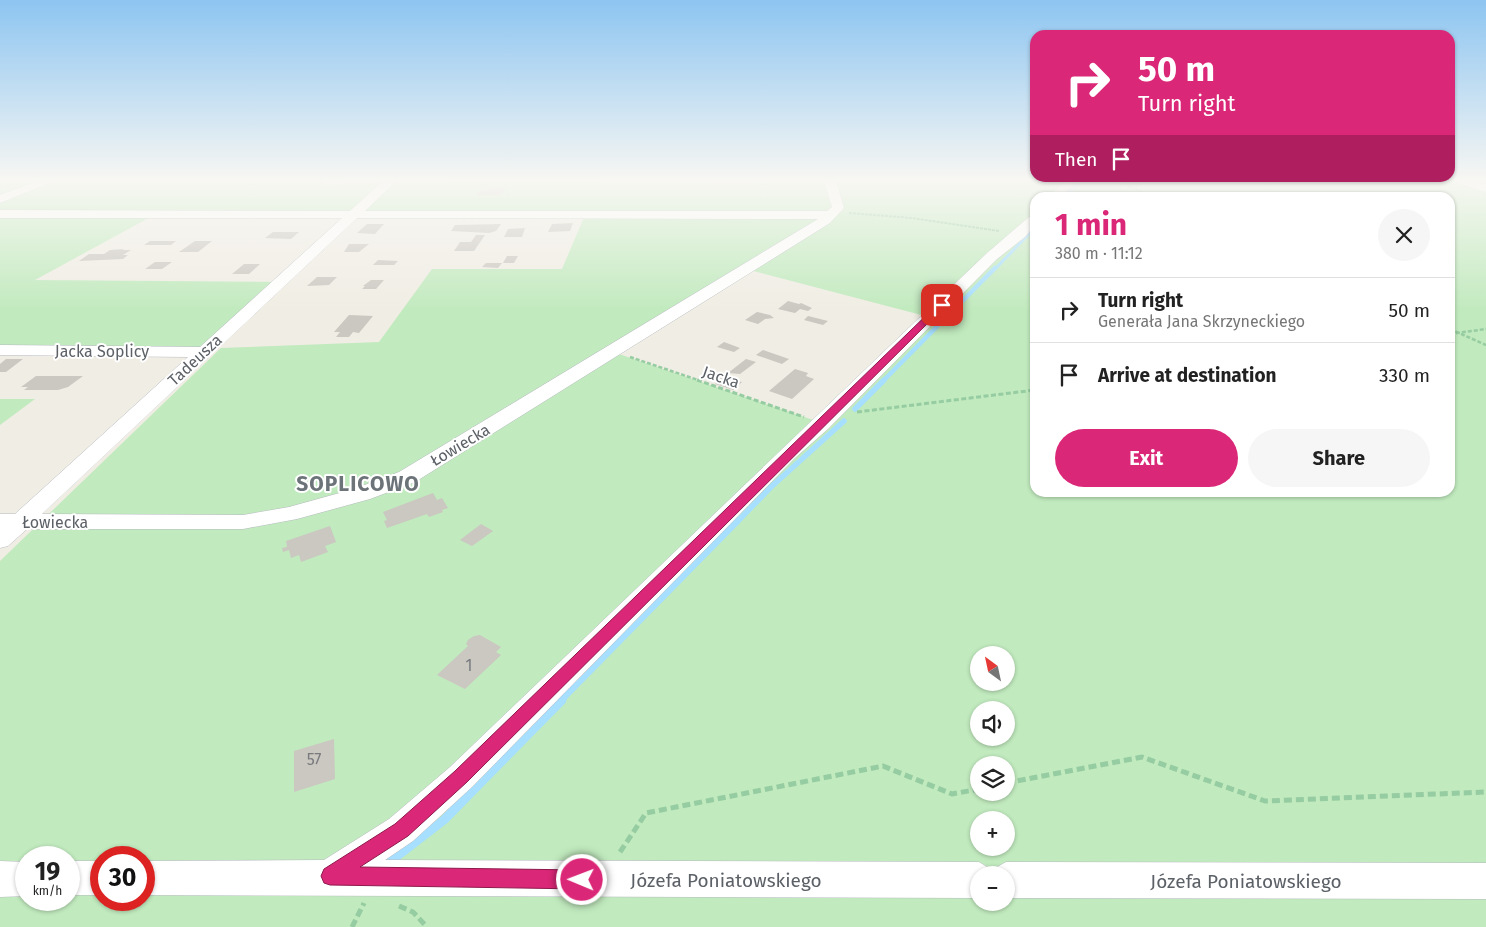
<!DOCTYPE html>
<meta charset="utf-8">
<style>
body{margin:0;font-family:"Fira Sans",sans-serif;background:#f6f6f6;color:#222;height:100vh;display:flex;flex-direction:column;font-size:19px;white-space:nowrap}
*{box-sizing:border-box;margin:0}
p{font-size:16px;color:#767676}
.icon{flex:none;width:28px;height:28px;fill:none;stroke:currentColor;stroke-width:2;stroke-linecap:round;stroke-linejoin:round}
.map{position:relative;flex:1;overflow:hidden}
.details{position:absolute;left:1030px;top:192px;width:425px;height:305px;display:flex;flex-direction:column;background:#fff;border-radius:15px;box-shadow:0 1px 4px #0004}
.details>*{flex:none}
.guide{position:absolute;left:1030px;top:30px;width:425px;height:152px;border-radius:15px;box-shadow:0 1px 4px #0004;background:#db2777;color:#fff;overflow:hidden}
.needle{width:32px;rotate:327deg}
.fabs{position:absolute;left:970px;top:646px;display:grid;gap:10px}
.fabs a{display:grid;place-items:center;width:45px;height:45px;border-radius:50%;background:#fff;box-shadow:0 1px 4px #0004;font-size:25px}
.speed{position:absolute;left:15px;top:846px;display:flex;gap:10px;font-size:25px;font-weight:700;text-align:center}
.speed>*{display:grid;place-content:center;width:65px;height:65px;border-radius:50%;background:#fff;box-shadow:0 1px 4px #0004;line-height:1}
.speed small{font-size:12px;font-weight:400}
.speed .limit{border:8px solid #d22;background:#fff;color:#111}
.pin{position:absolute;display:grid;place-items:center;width:42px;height:42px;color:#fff;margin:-21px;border-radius:10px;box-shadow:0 2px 8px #0006}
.me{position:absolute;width:55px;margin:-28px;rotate:271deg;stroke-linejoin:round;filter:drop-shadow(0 0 4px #0008)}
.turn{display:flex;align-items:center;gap:18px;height:105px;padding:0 25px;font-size:22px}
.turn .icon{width:65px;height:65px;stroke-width:2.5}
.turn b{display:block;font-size:35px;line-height:42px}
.then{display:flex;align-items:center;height:48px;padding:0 25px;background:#0003;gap:10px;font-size:19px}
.round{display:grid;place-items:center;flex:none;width:52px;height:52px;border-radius:26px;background:#f6f6f6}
.headline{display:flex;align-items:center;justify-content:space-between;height:85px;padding:0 25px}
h1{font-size:30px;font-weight:700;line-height:38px;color:#db2777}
.button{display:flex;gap:10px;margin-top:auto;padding:10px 25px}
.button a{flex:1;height:58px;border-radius:30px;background:#db2777;color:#fff;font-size:20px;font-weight:700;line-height:58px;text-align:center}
.button a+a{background:#f6f6f6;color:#222}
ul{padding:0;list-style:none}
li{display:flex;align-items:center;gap:15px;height:65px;padding:0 25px;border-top:1px solid #e0e0e0}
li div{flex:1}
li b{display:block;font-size:19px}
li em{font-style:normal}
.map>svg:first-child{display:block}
.green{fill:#c1eabe;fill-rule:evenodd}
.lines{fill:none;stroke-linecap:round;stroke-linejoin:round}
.stream-far4{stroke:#a6dfff;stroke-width:3}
.stream-far3{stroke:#a6dfff;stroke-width:4.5}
.stream-far2{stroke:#a6dfff;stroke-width:5.5}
.stream-far1{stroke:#a6dfff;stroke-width:7}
.stream{stroke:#a6dfff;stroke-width:9}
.building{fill:#cbc7c1}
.minor-casing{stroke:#b7bbc0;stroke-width:1}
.path-far3{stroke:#96cca1;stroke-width:2;stroke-dasharray:3 1;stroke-linecap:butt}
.path-far2{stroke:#96cca1;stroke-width:2.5;stroke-dasharray:4 2;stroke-linecap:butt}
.path-far1{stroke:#96cca1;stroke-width:3;stroke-dasharray:5 2.5;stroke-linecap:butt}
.path{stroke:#96cca1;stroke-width:5;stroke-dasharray:8 4;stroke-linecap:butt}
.minor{fill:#fff;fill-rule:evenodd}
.route{fill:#db2777;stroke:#8e194d}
.labels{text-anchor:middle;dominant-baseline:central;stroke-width:4;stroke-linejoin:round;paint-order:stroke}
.street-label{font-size:16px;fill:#5c6167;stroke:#fff}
.near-number-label{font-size:16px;fill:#787a7e}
.near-street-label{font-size:19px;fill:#5c6167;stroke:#fff}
.district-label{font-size:21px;font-weight:bold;letter-spacing:1px;fill:#6d7479;stroke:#fff}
</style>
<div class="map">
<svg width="1486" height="927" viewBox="0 0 1486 927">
<rect width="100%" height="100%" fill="#f0ede4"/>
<g class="green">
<path d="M 0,181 L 325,181 L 322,185 C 429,178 537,181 645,181 C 687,181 728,184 770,181 L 1470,181 L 1486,186 L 1486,927 L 0,927 L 0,561 L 221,348 L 379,342 L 432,269 L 562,269 L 585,215 L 154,215 L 35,280 L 280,282 L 204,352 L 0,349 ZM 1035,198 L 1450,198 L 1450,492 L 1035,492 ZM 746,269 L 929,317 L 822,423 L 613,352 ZM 979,655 L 1006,655 L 1006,682 L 979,682 ZM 979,710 L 1006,710 L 1006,738 L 979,738 ZM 979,765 L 1006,765 L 1006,792 L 979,792 ZM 979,820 L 1006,820 L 1006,848 L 979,848 ZM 26,858 L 69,858 L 69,900 L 26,900 ZM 101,858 L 144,858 L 144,900 L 101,900 ZM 979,875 L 1006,875 L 1006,902 L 979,902 Z"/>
<polygon points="0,399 35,399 0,425"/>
</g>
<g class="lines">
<g class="stream-far4">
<polyline points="1063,198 1082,181"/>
<polyline points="994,270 1035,228"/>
</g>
<polyline class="stream-far3" points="883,381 995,268"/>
<g class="stream-far2">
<polyline points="855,409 884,380"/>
<polyline points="736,523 771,487 844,421"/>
</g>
<polyline class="stream-far1" points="560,701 737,521"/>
<polyline class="stream" points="387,864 444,820 562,700"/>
</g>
<g class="building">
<polygon points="490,188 506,188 504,191 506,191 498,195 477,195 480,190 488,190"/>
<polygon points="573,223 570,231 548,232 552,224"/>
<polygon points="367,224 384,224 375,234 357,233"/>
<polygon points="501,224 496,231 489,233 451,231 455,225"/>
<polygon points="525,228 522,237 504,237 508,229"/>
<polygon points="273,232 299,232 291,239 265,238"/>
<polygon points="476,235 485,235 474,251 454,251 460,242 471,242"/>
<polygon points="150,241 176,241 171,245 144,245"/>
<polygon points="195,241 212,241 198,252 179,252"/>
<polygon points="349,244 369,244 359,252 344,252"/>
<polygon points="125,249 122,250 131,250 123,255 128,255 123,259 79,261 89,254 104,254 110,250"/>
<polygon points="507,256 518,256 514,263 503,263"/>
<polygon points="378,260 398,261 394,265 373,265"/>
<polygon points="155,262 172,262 162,269 145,269"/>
<polygon points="486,263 502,263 498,268 482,267"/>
<polygon points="244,264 260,264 249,274 232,274"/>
<polygon points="317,277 337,277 329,285 307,286"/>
<polygon points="371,280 384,280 376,289 362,289 365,286 363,286"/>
<polygon points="788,301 799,304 801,303 812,308 808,311 800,309 795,313 778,309"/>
<polygon points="757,312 770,315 774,318 765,319 758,324 745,320"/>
<polygon points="349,315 373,316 359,333 353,332 349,337 336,337 340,332 334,332"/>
<polygon points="808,316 828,321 823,325 804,320"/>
<polygon points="724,342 740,348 734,352 717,347"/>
<polygon points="763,350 789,359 782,364 756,355"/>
<polygon points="6,359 23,359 6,372 0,372 0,364"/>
<polygon points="746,359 756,362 740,374 728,373"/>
<polygon points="795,369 808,373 806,376 814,379 792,399 769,391"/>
<polygon points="36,376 83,376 68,387 58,390 24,390 28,387 21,387"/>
<polygon points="721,378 729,381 731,379 742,382 733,390 715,384"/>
<polygon points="433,493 437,500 442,498 448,508 442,510 443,512 429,517 427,514 387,528 384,521 387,520 383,512"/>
<polygon points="481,524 493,531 472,546 460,540"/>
<polygon points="330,526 336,542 325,546 328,552 301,562 299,555 291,558 289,550 283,552 282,548 287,547 286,541"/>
<polygon points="480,635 501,647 496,652 501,655 465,689 437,675 468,646 466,644 468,640 474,636"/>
<polygon points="334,739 335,779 294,792 294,751"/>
</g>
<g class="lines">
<defs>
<g id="minor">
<polygon points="38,181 54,181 0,203 0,195"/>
<path d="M 383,181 L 396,181 L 365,211 L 827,211 L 832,207 L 824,181 L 836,181 L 844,208 L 830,223 L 415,482 L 370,499 L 297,519 L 243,529 L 27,529 L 8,546 L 0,548 L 0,514 L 15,514 L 188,357 L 0,355 L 0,345 L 200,347 L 342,218 L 0,218 L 0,210 L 350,211 ZM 357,218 L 818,219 L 399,472 L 354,489 L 289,507 L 243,515 L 42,514 Z"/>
<polygon points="1065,181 1077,181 1060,198 1047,198"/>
<polygon points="1455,181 1473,181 1486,184 1486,192 1457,183"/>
<path d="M 1035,213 L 1035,225 L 1025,237 L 997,259 L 829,428 L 795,458 L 472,787 L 413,841 L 385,860 L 979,862 L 992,870 L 1006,862 L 1486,863 L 1486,899 L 1006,898 L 1006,875 L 979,875 L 979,898 L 144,895 L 144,861 L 324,860 L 389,819 L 450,767 L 987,253 C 995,247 1031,214 1035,213 Z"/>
<polygon points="0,861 26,862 26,896 0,897"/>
<rect x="69" y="861" width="32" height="34"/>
</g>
</defs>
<use href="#minor" class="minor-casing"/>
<g class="path-far3">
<polyline points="1118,181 1155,198"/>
<polyline points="849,213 912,218 999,231"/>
</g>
<g class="path-far2">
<polyline points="1450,329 1486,345"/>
<polyline points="1450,334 1486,329"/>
<polyline points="630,357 701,381"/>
</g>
<g class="path-far1">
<polyline points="697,380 804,417"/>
<polyline points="857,412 1035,390"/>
</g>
<g class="path">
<polyline points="1006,783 1142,757 1265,801 1486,792"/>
<polyline points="620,852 646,813 883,766 952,794 979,789"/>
<polyline points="399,906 413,912 427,927"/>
<polyline points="352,927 364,903"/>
</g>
<use href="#minor" class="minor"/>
</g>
<linearGradient id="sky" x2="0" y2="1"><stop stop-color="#8dc5f1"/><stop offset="0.58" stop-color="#f8f7f3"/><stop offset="1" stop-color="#f8f7f3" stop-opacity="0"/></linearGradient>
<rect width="1486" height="311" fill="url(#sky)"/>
<polygon class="route" points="939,303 946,305 467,782 408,836 360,867 582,870 589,873 592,880 589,886 582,889 330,885 324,883 321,876 324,869 395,824 455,771"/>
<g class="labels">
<g class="street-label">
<text x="102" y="351">Jacka Soplicy</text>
<text transform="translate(195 360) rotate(-43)">Tadeusza</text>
<text transform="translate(721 377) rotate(19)">Jacka</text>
<text transform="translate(460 445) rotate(-31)">Łowiecka</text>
<text x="55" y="522">Łowiecka</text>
</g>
<g class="near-number-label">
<text x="469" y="665">1</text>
<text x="314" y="759">57</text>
</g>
<g class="near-street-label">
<text x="726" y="880">Józefa Poniatowskiego</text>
<text x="1246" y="881">Józefa Poniatowskiego</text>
</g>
<g class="district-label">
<text x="358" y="484">SOPLICOWO</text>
</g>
</g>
</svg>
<div class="fabs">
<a><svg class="needle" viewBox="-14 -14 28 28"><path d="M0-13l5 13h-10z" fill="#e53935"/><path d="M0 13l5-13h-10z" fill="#767676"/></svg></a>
<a><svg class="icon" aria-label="sound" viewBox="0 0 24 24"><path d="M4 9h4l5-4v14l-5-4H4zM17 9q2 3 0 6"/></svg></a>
<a><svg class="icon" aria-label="layers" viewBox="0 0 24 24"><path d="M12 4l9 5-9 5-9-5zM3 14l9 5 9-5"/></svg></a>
<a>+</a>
<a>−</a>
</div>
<div class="speed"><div>19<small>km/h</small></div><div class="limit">30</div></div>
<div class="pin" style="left:942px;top:305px;background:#d93025"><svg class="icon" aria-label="arrive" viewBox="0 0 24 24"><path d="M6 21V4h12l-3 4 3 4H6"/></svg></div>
<svg class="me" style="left:582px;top:880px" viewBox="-20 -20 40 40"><circle r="17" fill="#db2777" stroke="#fff" stroke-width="3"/><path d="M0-11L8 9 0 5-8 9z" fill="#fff"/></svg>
<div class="guide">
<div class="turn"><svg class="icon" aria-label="right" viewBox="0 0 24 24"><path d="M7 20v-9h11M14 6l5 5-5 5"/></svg><div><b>50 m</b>Turn right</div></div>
<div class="then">Then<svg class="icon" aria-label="arrive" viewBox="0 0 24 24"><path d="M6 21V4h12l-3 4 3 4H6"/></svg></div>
</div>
<section class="details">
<div class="headline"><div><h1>1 min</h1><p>380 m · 11:12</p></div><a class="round"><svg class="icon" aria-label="close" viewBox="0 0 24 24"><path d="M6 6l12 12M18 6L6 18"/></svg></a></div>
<ul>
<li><svg class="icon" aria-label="right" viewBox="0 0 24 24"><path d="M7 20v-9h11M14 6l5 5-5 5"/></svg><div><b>Turn right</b><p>Generała Jana Skrzyneckiego</p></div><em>50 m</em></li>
<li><svg class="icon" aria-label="arrive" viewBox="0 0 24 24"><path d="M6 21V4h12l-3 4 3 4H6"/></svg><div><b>Arrive at destination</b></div><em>330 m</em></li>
</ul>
<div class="button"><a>Exit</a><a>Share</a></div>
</section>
</div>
